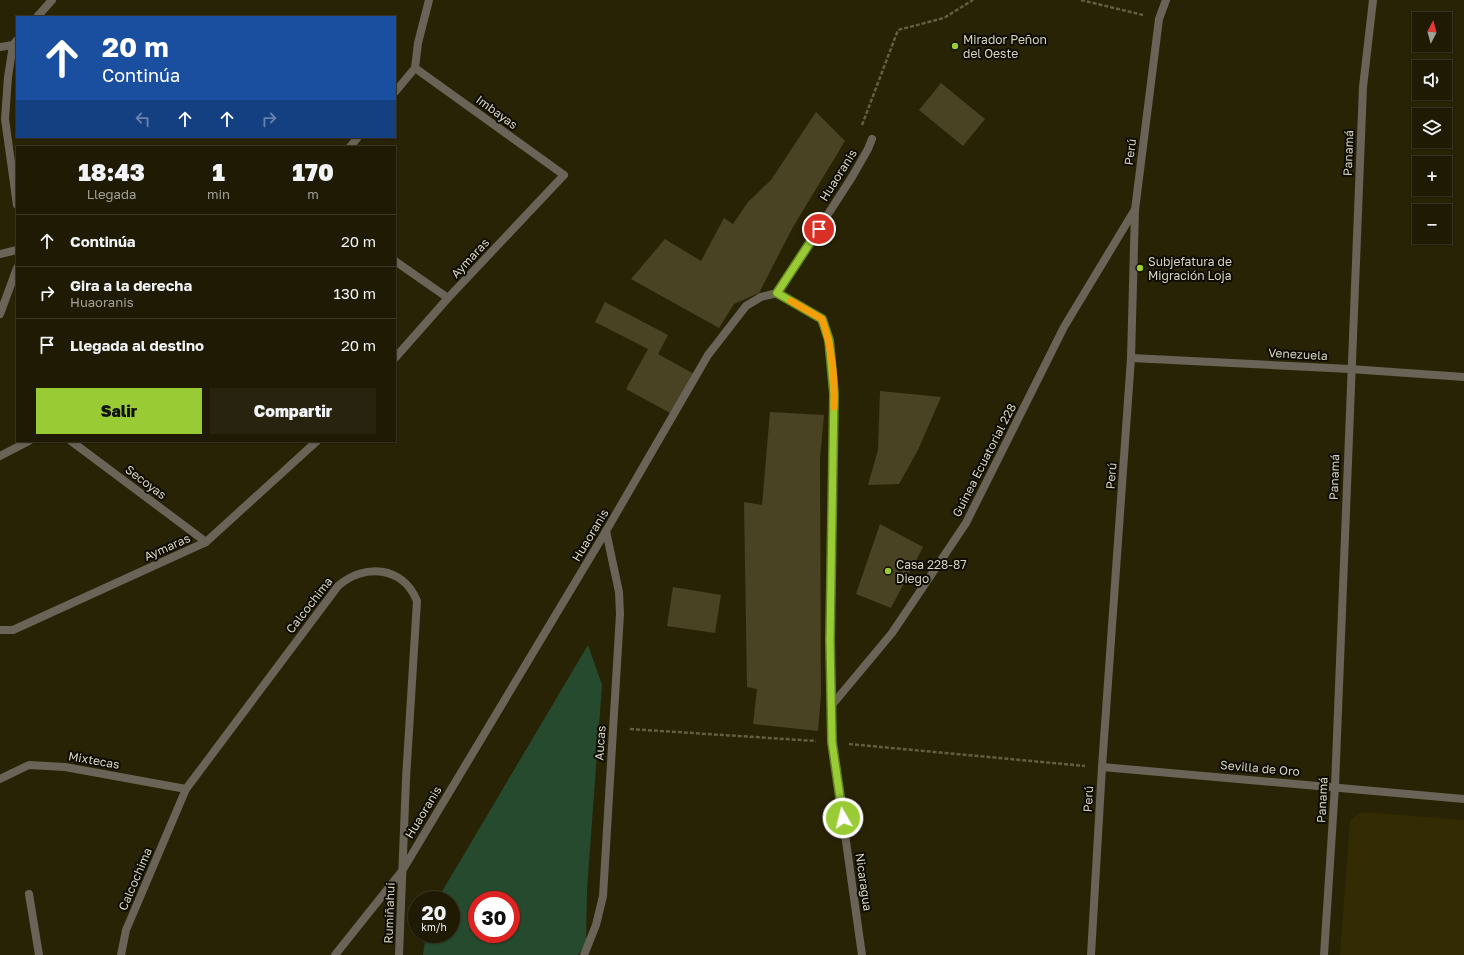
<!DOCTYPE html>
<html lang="es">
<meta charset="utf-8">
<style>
body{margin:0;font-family:"Golos Text",sans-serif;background:#27230e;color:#f1f3f6;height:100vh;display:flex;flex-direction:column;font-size:15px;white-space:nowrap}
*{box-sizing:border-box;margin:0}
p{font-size:13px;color:#a1a19a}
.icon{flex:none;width:22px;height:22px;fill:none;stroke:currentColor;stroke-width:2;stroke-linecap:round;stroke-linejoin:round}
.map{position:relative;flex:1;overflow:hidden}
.details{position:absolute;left:16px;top:146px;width:380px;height:296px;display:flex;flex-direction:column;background:#1f1a04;border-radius:0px;box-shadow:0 1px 3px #0004,0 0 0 1px #3c3826}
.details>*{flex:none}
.hud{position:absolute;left:16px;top:16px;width:380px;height:122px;border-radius:0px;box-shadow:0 1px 3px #0004,0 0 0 1px #3c3826;background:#1a4fa0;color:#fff;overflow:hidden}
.needle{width:26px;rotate:6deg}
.tools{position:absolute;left:1412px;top:12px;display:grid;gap:8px}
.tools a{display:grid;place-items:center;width:40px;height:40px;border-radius:0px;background:#1f1a04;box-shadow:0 1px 3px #0004,0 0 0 1px #3c3826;font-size:20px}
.speed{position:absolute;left:408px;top:891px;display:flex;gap:8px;font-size:20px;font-weight:700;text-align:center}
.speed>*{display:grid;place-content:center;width:52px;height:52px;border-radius:50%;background:#1f1a04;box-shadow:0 1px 3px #0004,0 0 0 1px #3c3826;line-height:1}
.speed small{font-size:10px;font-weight:400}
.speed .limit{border:6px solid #d22;background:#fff;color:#111}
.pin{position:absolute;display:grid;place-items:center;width:34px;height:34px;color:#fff;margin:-17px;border:2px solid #fff;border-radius:50%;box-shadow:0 1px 4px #0007}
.me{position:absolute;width:44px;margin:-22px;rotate:352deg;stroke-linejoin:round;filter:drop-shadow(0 0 3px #0008)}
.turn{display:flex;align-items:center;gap:14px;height:84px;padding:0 20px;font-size:18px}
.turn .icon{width:52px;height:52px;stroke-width:2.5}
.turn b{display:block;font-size:28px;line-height:34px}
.lanes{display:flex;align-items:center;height:38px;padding:0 20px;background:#0003;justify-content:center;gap:20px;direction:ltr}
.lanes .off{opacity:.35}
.eta{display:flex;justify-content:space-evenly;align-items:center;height:68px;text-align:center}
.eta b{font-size:24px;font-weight:800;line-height:28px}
.action{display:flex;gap:8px;margin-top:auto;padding:8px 20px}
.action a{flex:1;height:46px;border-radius:0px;background:#99cb35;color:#111;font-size:16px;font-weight:800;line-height:46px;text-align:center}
.action a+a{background:#27230e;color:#f1f3f6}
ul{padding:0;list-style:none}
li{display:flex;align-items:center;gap:12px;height:52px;padding:0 20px;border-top:1px solid #3c3826}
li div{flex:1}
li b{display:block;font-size:15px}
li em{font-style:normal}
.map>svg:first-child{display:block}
.built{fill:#322b03}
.green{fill:#264a2d;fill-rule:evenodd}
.building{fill:#494324}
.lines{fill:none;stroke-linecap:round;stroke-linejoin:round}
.path{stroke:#625d43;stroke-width:2.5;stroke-dasharray:4 2;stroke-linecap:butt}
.street{stroke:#6a6357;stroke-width:8}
.route-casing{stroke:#638422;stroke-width:10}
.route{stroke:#99cb35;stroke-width:7}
.slow{stroke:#f59e0b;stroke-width:7}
.poi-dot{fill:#99cb35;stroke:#0f0d03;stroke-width:1.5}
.labels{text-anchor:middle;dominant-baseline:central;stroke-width:4;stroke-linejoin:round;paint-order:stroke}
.poi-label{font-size:12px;fill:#d7d4c3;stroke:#0f0d03;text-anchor:start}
.street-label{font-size:12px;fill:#d7d4c3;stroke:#0f0d03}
</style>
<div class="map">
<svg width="1464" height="955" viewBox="0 0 1464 955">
<rect width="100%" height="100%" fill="#292305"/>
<polygon class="built" points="1362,812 1464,820 1464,955 1340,955 1350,820"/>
<path class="green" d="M 588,645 L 602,685 L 587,890 L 586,944 L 578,955 L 423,955 L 426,934 L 451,934 L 451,900 L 437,900 ZM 477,900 L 511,900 L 511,934 L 477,934 Z"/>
<g class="building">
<polygon points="941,83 985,119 963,146 919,110"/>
<polygon points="816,112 845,141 793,227 759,293 734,304 719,328 631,279 665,239 701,261 724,218 733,224 748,202 771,180"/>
<polygon points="605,302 668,335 658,354 694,374 672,414 626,389 648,349 595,322"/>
<polygon points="880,391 941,397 918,450 899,484 868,485 878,450"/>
<polygon points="770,412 824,415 820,459 821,695 818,731 753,724 757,689 747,687 744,502 762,505"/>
<polygon points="880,524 923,547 891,608 856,594"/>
<polygon points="673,587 721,595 715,633 667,626"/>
</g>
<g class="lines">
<g class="path">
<polyline points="1081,0 1143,15"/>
<polyline points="862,125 898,30 944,18 973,0"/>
<polyline points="630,729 816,741"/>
<polyline points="849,744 1085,766"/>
</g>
<g class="street">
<polyline points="37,17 52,0"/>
<polyline points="17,40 13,45 8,77 5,119 17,205"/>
<polyline points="0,47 13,45"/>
<polyline points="395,92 415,68 418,43 429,0"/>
<polyline points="350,147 358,137"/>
<polyline points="0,254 17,250"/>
<polyline points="395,261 448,298"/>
<polyline points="777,293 822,319 829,340 834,394 830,640 832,742 862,955"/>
<polyline points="0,314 17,268"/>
<polyline points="395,358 448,298 564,175 415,68"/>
<polyline points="1131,358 1350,369 1464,377"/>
<polyline points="71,441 206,542"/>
<polyline points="0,456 29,441"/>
<polyline points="0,630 13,630 206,542 317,441"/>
<polyline points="832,705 892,633 966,523 1064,327 1134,211"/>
<polyline points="1102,767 1464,799"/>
<polyline points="0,779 29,765 65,767 186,789"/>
<polyline points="29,894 39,955"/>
<path d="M 121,955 L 126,930 L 186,789 L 338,586 C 364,563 403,566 417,601 L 406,779 L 399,955"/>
<polyline points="335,955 402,871 606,531 708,355 746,306 761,297 777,293 852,177 868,149 872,139"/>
<polyline points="584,955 596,925 603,896 620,614 619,592 606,531"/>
<polyline points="1091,955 1102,767 1131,358 1135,210 1159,19 1166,0"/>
<polyline points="1324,955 1335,786 1363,87 1373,0"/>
</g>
</g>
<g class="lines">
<defs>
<polyline id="route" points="819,229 777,293 822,319 829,340 834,394 830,640 832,742 843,818"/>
</defs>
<use href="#route" class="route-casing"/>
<use href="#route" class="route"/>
<path class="slow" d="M 791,301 L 822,319 C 832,347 835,378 834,407"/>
</g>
<g class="poi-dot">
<circle cx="955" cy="46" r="4"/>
<circle cx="1140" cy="268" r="4"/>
<circle cx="888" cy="571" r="4"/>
</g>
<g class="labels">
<g class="poi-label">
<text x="963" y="39">Mirador Peñon<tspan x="963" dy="14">del Oeste</tspan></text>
<text x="1148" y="261">Subjefatura de<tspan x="1148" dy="14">Migración Loja</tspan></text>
<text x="896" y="564">Casa 228-87<tspan x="896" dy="14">Diego</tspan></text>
</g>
<g class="street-label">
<text transform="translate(497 112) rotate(36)">Imbayas</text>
<text transform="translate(1130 152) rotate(-83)">Perú</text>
<text transform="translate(1348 153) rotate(-88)">Panamá</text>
<text transform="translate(838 175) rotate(-58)">Huaoranis</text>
<text transform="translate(470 258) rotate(-47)">Aymaras</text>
<text transform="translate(1298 354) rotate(3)">Venezuela</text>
<text transform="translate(984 460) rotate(-63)">Guinea Ecuatorial 228</text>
<text transform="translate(1111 476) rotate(-86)">Perú</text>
<text transform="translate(1334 477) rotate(-88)">Panamá</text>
<text transform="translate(146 482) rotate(37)">Secoyas</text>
<text transform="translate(590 535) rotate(-59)">Huaoranis</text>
<text transform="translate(167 547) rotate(-24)">Aymaras</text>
<text transform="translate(309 605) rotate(-52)">Calcochima</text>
<text transform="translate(600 743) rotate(-86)">Aucas</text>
<text transform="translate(94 760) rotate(10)">Mixtecas</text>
<text transform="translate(1260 768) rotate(5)">Sevilla de Oro</text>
<text transform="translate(1088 799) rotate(-87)">Perú</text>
<text transform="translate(1322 800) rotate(-87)">Panamá</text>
<text transform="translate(423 812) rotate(-59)">Huaoranis</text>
<text transform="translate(135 879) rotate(-67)">Calcochima</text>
<text transform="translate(864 882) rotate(82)">Nicaragua</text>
<text transform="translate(389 913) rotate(-88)">Rumiñahui</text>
</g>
</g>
</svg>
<div class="tools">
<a><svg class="needle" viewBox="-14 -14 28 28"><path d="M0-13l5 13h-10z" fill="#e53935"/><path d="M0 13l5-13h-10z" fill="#a1a19a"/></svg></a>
<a><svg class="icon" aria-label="sound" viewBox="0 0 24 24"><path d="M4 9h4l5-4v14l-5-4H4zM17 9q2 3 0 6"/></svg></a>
<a><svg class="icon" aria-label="layers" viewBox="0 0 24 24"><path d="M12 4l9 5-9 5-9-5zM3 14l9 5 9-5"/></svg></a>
<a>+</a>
<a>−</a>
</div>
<div class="speed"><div>20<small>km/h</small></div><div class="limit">30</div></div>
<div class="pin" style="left:819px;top:229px;background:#d93025"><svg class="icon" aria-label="arrive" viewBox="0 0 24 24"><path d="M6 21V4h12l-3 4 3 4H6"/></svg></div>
<svg class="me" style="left:843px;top:818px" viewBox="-20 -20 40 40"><circle r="17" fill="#99cb35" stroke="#fff" stroke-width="3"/><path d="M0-11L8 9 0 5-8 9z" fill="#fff"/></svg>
<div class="hud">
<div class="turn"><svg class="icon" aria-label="ahead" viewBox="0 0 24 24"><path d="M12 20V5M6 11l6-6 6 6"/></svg><div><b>20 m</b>Continúa</div></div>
<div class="lanes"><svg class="icon off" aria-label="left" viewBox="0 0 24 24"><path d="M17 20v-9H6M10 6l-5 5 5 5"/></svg><svg class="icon" aria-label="ahead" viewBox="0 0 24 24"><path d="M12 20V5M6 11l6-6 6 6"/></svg><svg class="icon" aria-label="ahead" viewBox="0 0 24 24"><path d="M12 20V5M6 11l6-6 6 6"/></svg><svg class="icon off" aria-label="right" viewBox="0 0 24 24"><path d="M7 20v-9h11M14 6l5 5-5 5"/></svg></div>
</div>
<section class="details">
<div class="eta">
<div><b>18:43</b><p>Llegada</p></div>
<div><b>1</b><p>min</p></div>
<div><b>170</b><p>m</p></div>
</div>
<ul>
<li><svg class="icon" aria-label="ahead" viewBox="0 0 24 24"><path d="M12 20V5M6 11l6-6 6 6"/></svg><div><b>Continúa</b></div><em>20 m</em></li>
<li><svg class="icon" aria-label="right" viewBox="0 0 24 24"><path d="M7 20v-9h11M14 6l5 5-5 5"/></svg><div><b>Gira a la derecha</b><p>Huaoranis</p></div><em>130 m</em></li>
<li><svg class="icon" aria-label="arrive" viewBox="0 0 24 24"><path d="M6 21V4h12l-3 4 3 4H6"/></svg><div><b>Llegada al destino</b></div><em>20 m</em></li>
</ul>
<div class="action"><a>Salir</a><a>Compartir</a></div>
</section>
</div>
